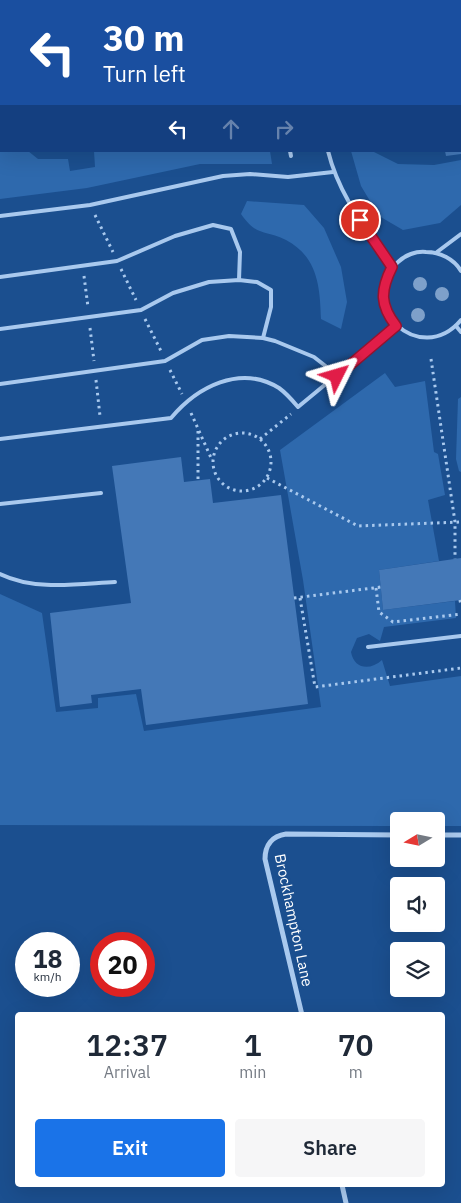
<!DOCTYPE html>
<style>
body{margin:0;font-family:"IBM Plex Sans",sans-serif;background:#f6f6f7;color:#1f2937;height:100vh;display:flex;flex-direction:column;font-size:19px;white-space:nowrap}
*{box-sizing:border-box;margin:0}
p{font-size:16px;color:#747a83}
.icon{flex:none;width:28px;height:28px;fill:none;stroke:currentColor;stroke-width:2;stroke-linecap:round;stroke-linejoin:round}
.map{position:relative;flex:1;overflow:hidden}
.side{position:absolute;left:15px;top:1012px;width:430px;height:175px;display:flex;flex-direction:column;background:#fff;border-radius:5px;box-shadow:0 5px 20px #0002}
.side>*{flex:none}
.hud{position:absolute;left:0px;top:0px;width:461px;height:152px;box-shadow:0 5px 20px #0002;background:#1a4fa0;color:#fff;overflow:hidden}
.needle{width:32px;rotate:260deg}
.buttons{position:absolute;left:390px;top:812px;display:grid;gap:10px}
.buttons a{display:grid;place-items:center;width:55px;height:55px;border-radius:5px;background:#fff;box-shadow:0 5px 20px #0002;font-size:25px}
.speed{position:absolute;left:15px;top:932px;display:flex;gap:10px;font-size:25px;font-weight:700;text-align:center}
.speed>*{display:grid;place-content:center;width:65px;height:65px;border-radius:50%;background:#fff;box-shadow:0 5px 20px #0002;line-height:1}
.speed small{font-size:12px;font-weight:400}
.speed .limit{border:8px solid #d22;background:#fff;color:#111}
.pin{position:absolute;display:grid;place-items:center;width:42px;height:42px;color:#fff;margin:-21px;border:2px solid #fff;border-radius:50%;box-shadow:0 1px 5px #0007}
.me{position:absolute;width:55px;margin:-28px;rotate:50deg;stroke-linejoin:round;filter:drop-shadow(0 0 4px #0008)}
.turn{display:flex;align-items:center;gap:18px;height:105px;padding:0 20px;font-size:22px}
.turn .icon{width:65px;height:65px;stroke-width:2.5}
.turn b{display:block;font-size:35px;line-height:42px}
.lanes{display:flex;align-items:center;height:48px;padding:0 20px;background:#0003;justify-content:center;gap:25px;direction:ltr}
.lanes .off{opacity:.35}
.eta{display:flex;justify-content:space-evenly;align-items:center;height:85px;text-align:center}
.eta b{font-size:30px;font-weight:600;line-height:35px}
.primary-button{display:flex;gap:10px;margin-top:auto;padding:10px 20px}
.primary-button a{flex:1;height:58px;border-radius:5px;background:#1a73e8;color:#fff;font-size:20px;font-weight:600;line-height:58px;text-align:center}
.primary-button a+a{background:#f6f6f7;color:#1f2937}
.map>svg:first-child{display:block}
.green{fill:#2e69ad}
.building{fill:#4478b7}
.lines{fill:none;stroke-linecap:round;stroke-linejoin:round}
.path{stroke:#a9c9ee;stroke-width:3;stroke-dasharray:2.5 4;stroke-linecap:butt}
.service{stroke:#a9c9ee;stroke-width:4}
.minor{stroke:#a9c9ee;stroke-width:5}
.tree{fill:#7ea0ca}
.route-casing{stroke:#92132f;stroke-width:12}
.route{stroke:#e11d48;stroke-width:9}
.labels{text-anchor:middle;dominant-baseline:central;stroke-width:5;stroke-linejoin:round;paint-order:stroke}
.street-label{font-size:15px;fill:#fff;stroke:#1b4f8f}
</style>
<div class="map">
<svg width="461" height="1203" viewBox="0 0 461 1203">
<rect width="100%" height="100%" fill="#1b4f8f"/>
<g class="green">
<rect x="37" y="0" width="252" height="1"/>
<polygon points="0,98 1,151 28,151 38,159 68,159 70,171 95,167 94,151 270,151 272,164 200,164 87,188 0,199"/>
<polygon points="351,151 372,151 398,164 434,165 461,160 461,205 440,223 403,230 379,216 361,186"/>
<path d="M 247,201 L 304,205 L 324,228 L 341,267 L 347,302 L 341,329 L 321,319 C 320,287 318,257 286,240 C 264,229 257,237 241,214 Z"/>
<path d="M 385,373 L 395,387 L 425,381 L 434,452 L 438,454 L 445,495 L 428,500 L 439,561 L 379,570 L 383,610 L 455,601 L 456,618 L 384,627 L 380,641 L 369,634 L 357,638 L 351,652 C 354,669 370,671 382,660 L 390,686 L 461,676 L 461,826 L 436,826 L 436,821 L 399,821 L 399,826 L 0,825 L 0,594 L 42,613 L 56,712 L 98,708 L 98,698 L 136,694 L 144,731 L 321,707 L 303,580 L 280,450 Z"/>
<polygon points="461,397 461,472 459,471 456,459 458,399"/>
</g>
<g class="building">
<polygon points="445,151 461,151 461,154 446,156"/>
<polygon points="181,457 184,482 210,479 213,503 281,495 308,704 146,725 141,689 91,695 92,703 60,707 50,613 131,603 112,466"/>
<polygon points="461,558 461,600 383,610 379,570"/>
</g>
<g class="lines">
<g class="path">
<polyline points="95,215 113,252"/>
<polyline points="121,269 136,300"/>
<polyline points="84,276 88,307"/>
<polyline points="145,319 161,351"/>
<polyline points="90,328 94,361"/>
<polyline points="431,359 455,522 455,559"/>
<polyline points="170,370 182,394"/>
<polyline points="96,380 100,416"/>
<polyline points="191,413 212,460"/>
<polyline points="198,431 198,480"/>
<circle cx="242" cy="462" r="29"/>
<polyline points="260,439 291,414"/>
<polyline points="267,478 358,526 461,522"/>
<polyline points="376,588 379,612 393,622 461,614"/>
<polyline points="294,598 381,587"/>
<polyline points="300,598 315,687 461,668"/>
<polyline points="460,600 461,606"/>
</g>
<g class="service">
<polyline points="15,0 15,1"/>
<polyline points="309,0 309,1"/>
<polyline points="0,69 1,69"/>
<polyline points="290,151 291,156"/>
<path d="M 328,151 C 339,196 367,230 392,267"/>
<polyline points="0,216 90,205 223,176 250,174 288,177 333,172"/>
<polyline points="437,252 461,234"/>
<path d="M 461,271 C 454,259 440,252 426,252 C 416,251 405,255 398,262 C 352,304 420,369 461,320"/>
<polyline points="0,277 117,261 175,236 213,225 231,229 240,252 239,280"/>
<polyline points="456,326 461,332"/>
<polyline points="0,329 141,310 173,293 209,282 239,280 257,282 271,290 271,307 263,338"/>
<polyline points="0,384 165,361 202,340 229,336 263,338 275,341 314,357 337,375"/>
<path d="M 0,439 L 171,418 C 197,387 240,364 279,388 C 286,393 293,401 298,407 L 396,326"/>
<polyline points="0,504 101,493"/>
<path d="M 0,574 C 35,591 77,584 115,582"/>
<polyline points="368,647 461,636"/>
</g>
<g class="minor">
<polyline points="436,835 461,835"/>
<path d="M 302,1015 L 265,859 C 265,845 272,836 286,834 L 399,835"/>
<polyline points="342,1185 346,1203"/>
</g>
</g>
<g class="tree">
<circle cx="420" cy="284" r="7"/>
<circle cx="442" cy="294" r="7"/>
<circle cx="418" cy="315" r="7"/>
</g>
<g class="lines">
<defs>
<path id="route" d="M 337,376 L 396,326 C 380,305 380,291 392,267 L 360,220"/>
</defs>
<use href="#route" class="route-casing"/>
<use href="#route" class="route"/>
</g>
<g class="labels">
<g class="street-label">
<text transform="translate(294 920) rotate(78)">Brockhampton Lane</text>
</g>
</g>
</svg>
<div class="buttons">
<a><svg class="needle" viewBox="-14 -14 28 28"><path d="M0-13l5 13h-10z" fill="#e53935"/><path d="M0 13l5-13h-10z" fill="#747a83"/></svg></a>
<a><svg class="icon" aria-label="sound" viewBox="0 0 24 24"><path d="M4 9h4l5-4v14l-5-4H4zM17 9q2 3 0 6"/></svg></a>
<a><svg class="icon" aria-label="layers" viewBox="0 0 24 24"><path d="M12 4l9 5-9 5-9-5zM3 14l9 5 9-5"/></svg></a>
</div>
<div class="speed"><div>18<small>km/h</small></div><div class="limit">20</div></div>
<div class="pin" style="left:360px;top:220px;background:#d93025"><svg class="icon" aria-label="arrive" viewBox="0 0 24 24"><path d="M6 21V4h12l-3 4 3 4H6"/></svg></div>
<svg class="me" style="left:337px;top:376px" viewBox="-20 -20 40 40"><path d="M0-17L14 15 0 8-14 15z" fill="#e11d48" stroke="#fff" stroke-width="4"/></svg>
<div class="hud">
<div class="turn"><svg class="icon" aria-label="left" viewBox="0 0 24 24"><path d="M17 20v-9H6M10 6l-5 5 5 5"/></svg><div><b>30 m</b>Turn left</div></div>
<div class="lanes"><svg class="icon" aria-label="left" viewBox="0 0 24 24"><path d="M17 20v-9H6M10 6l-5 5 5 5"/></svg><svg class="icon off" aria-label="ahead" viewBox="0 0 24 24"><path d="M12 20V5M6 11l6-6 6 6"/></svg><svg class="icon off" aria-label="right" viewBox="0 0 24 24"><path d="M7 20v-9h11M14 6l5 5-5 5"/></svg></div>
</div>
<section class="side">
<div class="eta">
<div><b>12:37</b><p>Arrival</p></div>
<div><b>1</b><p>min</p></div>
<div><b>70</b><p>m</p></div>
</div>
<div class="primary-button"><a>Exit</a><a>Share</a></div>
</section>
</div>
